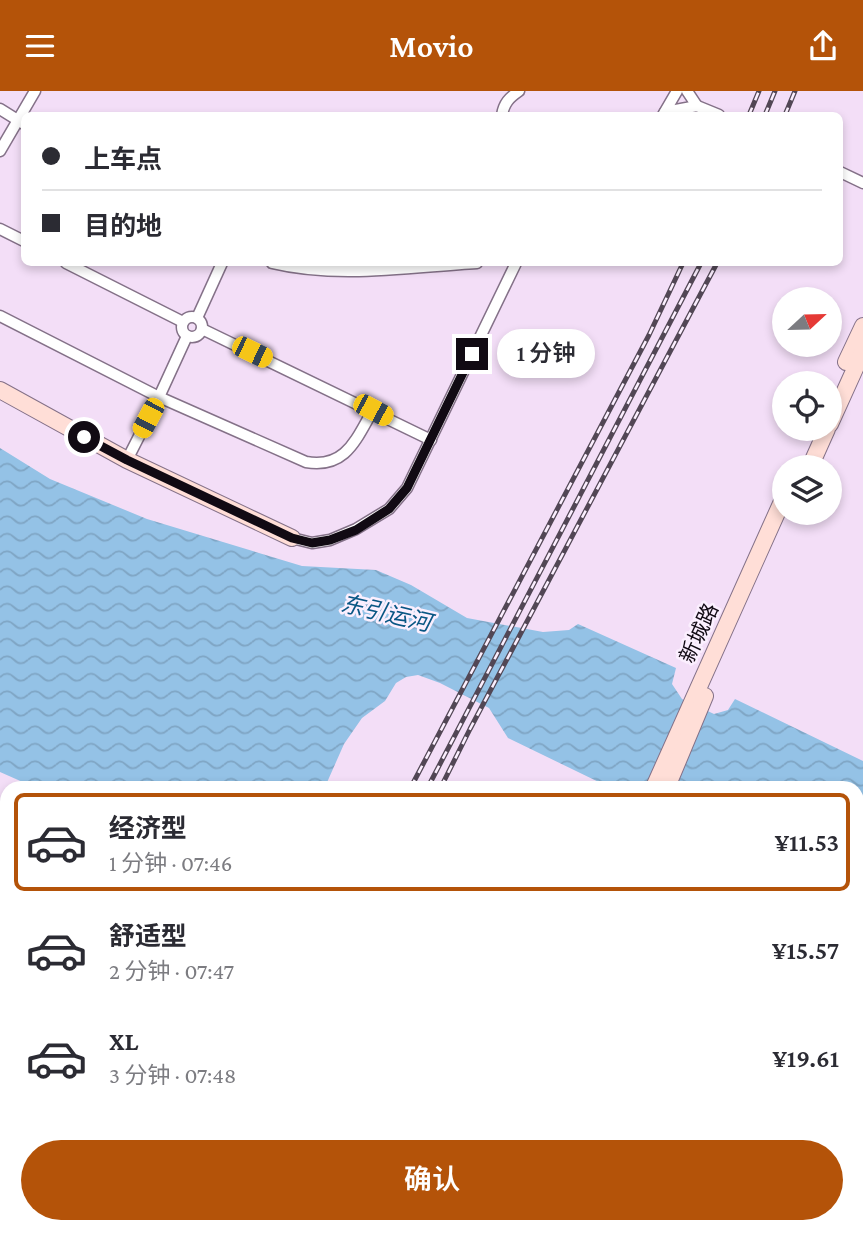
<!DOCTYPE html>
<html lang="zh">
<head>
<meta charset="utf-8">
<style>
  body { margin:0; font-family:"Crimson Pro","Noto Sans SC",serif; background:#f7f7f7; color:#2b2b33; height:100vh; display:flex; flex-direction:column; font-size:26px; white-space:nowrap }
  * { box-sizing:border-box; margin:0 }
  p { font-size:23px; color:#7c7c81 }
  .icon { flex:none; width:38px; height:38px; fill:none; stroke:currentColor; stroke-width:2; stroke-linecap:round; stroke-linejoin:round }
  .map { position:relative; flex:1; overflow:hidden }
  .details { position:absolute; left:0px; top:690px; width:864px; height:453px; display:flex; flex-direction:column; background:#fff; border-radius:21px 21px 0 0; box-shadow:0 4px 10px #0003 }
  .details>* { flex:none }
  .top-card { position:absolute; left:21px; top:21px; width:822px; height:154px; border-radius:10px; box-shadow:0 4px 10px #0003; display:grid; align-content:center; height:154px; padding:0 21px; background:#fff }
  .needle { width:46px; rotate:68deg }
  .fabs { position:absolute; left:772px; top:196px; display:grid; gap:14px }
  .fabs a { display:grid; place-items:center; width:70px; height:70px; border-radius:50%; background:#fff; box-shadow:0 4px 10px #0003; font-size:35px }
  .end { position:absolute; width:32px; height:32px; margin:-16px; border:9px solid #110a13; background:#fff; box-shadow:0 0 0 4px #fff }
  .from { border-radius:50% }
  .bubble { position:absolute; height:49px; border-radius:24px; background:#fff; box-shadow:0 4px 10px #0003; font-size:23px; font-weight:600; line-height:49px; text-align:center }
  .car { position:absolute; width:21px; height:42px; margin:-21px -10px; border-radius:9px; box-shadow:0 0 5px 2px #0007; background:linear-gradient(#f5c518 24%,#345 0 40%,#f5c518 0 76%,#345 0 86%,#f5c518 0) }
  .top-card b { display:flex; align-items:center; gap:24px; height:66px; font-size:26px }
  .top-card b+b { border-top:2px solid #e1e1e2 }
  .top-card i { width:18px; height:18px; background:#2b2b33 }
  ul { padding:12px 0 0; list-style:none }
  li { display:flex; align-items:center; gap:21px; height:98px; margin:0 14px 10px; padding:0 7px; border:4px solid transparent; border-radius:10px }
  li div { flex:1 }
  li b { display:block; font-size:26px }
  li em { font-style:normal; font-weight:600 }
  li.active { border-color:#b45309 }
  li>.icon { width:63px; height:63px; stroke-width:1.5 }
  .button { display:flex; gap:14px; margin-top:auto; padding:14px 21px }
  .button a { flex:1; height:80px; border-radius:42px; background:#b45309; color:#fff; font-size:28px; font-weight:600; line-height:80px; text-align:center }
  header { display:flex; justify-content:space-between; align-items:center; height:91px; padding:0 21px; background:#b45309; color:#fff; font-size:32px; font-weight:600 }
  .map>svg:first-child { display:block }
</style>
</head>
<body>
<header><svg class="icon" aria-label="menu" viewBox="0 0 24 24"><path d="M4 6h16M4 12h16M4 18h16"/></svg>Movio<svg class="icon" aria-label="share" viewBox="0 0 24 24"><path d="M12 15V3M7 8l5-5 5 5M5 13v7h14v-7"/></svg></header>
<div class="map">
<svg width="863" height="1142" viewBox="0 0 863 1142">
  <defs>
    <pattern id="water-waves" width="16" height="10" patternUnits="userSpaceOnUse" patternTransform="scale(1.75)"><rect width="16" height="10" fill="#94c2e6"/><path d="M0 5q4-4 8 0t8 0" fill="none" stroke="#7fa5c4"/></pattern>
  </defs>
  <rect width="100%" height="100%" fill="#f3def7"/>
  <polygon fill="url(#water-waves)" points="0,357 50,388 147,428 302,475 376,479 411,494 467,527 543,541 569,539 578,533 676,577 672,593 682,608 714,623 728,619 735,608 863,670 863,825 858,822 858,696 609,696 508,647 489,617 440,592 418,584 406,586 396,592 385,610 362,627 344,653 325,696 34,696 0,681"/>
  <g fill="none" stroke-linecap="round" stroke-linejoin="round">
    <defs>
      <g id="street">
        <polyline points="697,15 719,24"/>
        <polyline points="0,18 24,33"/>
        <polyline points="665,21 697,15 687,0"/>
        <path d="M502 24C504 12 509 7 519 0"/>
        <polyline points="663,24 677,0"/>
        <polyline points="0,60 35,0"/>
        <polyline points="840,81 863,92"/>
        <polyline points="0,138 24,150"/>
        <polyline points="66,172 183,231"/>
        <path d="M272 172C338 188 410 176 477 172"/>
        <path d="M0 225 159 306 306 371C346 378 356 348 373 319"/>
        <circle cx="192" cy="236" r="10"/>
        <polyline points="197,227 222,172"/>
        <polyline points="202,238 431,349"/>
        <polyline points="127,369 159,306 187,245"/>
        <polyline points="292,447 312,452 330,449 356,438 389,418 407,397 516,172"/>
        <polyline points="0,878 7,881"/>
        <polyline points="0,1033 7,1028"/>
      </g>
      <g id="secondary">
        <polyline points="846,271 863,235"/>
        <polyline points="0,299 127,369 292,447"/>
        <polyline points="830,333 863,260"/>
        <polyline points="810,376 827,338"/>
        <polyline points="654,696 784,406"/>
        <polyline points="667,696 705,605"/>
        <polyline points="0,740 7,743"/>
        <polyline points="136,1142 139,1136"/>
        <polyline points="465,1142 468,1136"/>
        <polyline points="478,1142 481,1136"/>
      </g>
    </defs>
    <use href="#street" stroke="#847188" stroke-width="13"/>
    <use href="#secondary" stroke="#847188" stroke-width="18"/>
    <use href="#street" stroke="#fff" stroke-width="10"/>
    <use href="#secondary" stroke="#ffded7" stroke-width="16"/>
    <defs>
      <g id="rail">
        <polyline points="749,24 759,0"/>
        <polyline points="765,24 775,0"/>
        <polyline points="785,24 795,0"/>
        <polyline points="411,696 649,244 683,172"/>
        <polyline points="428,696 701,172"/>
        <polyline points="441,696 470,638 717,172"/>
        <polyline points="226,1142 228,1136"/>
        <polyline points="244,1142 247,1136"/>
      </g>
    </defs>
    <use href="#rail" stroke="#524755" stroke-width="5"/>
    <use href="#rail" stroke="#fbeffe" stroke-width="2.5" stroke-dasharray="8" stroke-linecap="butt"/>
  </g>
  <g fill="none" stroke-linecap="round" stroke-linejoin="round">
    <polyline stroke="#110a13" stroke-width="9" points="84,346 127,369 292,447 312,452 330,449 356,439 389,418 407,397 472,263"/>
  </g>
  <g text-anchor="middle" stroke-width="5" stroke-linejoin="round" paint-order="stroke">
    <g font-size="21" fill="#110a13" stroke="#fbeffe">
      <text transform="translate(699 542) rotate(-65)" y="7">新城路</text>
    </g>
    <g font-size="23" font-style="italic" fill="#095684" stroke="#fbeffe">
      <text transform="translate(386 522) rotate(13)" y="8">东引运河</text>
    </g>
  </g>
</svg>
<div class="fabs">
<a><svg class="needle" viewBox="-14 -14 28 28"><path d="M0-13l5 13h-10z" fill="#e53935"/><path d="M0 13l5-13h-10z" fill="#7c7c81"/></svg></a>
<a><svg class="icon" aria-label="locate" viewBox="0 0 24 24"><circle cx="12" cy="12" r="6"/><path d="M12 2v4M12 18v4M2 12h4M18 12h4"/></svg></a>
<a><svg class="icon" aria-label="layers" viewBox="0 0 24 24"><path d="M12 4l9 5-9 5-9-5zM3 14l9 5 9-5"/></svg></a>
</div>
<i class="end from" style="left:84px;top:346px"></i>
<i class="end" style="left:472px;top:263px"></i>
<div class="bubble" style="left:497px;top:238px;width:98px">1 分钟</div>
<i class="car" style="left:252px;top:261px;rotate:116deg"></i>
<i class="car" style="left:373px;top:319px;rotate:118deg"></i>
<i class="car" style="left:148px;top:327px;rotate:208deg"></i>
<div class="top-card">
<b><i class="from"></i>上车点</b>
<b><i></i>目的地</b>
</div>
<section class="details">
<ul>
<li class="active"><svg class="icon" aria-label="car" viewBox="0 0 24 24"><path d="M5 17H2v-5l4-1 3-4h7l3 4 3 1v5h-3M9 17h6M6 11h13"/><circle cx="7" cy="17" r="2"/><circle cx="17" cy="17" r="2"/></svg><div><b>经济型</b><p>1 分钟 · 07:46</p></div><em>¥11.53</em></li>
<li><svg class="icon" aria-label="car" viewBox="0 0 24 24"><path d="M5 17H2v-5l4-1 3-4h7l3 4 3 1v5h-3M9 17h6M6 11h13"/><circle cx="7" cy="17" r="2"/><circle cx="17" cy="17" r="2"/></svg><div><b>舒适型</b><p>2 分钟 · 07:47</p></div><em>¥15.57</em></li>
<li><svg class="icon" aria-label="car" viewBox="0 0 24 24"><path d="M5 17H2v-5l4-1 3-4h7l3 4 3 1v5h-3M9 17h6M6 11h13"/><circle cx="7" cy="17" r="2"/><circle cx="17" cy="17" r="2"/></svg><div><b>XL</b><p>3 分钟 · 07:48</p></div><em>¥19.61</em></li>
</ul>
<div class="button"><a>确认</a></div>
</section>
</div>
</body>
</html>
